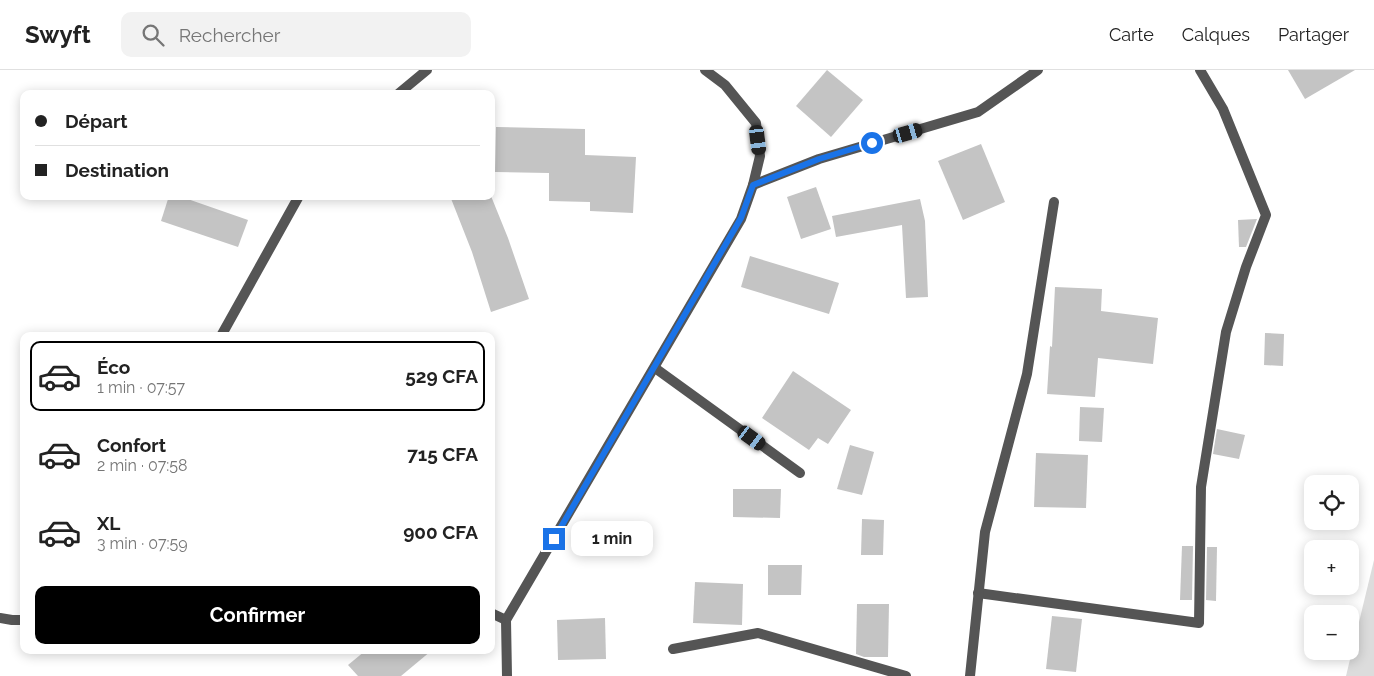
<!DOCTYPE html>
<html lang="fr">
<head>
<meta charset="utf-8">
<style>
  body { margin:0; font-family:Raleway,sans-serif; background:#f2f2f2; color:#222; height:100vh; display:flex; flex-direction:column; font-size:19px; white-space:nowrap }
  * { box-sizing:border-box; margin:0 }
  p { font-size:16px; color:#767676 }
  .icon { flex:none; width:28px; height:28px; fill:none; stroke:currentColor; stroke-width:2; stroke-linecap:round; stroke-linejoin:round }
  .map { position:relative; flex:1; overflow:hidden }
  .details { position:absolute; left:20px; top:262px; width:475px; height:322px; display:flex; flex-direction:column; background:#fff; border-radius:10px; box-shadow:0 2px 12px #0003 }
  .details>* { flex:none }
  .guide { position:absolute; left:20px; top:20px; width:475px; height:110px; border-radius:10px; box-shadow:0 2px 12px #0003; display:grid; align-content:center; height:110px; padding:0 15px; background:#fff }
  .tools { position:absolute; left:1304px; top:405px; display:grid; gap:10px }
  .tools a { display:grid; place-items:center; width:55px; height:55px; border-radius:10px; background:#fff; box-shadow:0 2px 12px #0003; font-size:25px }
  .end { position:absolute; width:22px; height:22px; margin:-11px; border:6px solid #1a73e8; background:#fff; box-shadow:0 0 0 2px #fff }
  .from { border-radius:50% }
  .bubble { position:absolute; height:35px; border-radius:10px; background:#fff; box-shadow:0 2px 12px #0003; font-size:16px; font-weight:700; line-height:35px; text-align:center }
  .car { position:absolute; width:15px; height:30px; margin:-15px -8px; border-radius:6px; box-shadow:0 0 4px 1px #0007; background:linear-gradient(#222 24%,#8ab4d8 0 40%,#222 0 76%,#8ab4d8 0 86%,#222 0) }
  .guide b { display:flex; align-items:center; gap:18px; height:48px; font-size:19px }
  .guide b+b { border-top:1px solid #e0e0e0 }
  .guide i { width:12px; height:12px; background:#222 }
  ul { padding:9px 0 0; list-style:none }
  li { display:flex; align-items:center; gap:15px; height:70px; margin:0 10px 8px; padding:0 5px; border:2px solid transparent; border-radius:10px }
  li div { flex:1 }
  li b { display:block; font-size:19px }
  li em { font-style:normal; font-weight:700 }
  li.current { border-color:#000 }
  li>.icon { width:45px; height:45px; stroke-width:1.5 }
  .action { display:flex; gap:10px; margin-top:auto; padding:10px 15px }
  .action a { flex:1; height:58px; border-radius:10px; background:#000; color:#fff; font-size:20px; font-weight:700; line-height:58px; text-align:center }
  header { display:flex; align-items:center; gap:30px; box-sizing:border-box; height:70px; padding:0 25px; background:#fff; border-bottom:1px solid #e0e0e0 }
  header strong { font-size:24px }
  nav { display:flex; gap:28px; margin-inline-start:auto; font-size:18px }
  .search { width:350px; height:45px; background:#f2f2f2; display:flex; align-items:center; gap:12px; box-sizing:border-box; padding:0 18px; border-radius:10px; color:#767676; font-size:19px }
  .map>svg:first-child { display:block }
</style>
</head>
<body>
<header>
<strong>Swyft</strong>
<div class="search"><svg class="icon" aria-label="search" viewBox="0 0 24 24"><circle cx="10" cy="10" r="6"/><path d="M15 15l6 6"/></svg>Rechercher</div>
<nav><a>Carte</a><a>Calques</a><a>Partager</a></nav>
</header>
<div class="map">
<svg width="1374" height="606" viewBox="0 0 1374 606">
  <rect width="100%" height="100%" fill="#fff"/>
  <polygon fill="#dcdcdc" points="1374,490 1374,606 1346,606"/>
  <g fill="#c4c4c4">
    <polygon points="827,0 863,30 831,67 796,36"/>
    <polygon points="1288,0 1355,0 1305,29"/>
    <polygon points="496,57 585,59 585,85 636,87 633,143 590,141 590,132 549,131 549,103 495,102"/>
    <polygon points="981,74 1005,132 963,150 938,91"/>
    <polygon points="816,117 831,159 801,169 787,127"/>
    <polygon points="169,126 179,126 248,150 238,177 161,151"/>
    <polygon points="450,126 491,126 508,168 529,229 491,242 472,182"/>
    <polygon points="920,129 925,151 928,227 906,228 902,155 836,167 832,146"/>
    <polygon points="1257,149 1246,177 1239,177 1238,150"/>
    <polygon points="750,186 839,213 829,244 741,217"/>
    <polygon points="1055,217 1102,219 1101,241 1158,248 1153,294 1098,288 1095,327 1047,324 1050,276 1052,277"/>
    <polygon points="1265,263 1284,264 1283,296 1264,295"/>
    <polygon points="793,301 851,340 828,374 818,368 809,380 762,348"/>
    <polygon points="1080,337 1104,338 1102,372 1079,371"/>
    <polygon points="1217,359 1245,365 1239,389 1213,384"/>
    <polygon points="850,375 874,382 862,425 837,419"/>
    <polygon points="1036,383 1088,385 1086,438 1034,437"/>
    <polygon points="733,419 781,419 780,448 733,447"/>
    <polygon points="862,449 884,450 883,485 861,485"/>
    <polygon points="1182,476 1193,476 1192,530 1180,530"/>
    <polygon points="1207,477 1217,477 1216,531 1206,530"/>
    <polygon points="768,495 802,495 801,525 768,525"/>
    <polygon points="695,512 743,514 742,555 693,553"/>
    <polygon points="857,534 889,534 888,587 864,587 856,584"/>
    <polygon points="1052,546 1082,549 1076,602 1046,599"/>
    <polygon points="605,548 606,589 558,590 557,550"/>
    <polygon points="365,581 431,581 401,606 358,606 348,595"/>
  </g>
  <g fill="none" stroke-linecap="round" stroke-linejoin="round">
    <g stroke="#555" stroke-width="10">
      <polyline points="398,24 427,0"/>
      <polyline points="753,115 819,89 978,42 1038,0"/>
      <polyline points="221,266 299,126"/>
      <polyline points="655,298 800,403"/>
      <polyline points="978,523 1199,553 1201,417 1226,262 1246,197 1266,145 1223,39 1200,0"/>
      <polyline points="491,543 506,550"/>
      <polyline points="0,548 12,550 24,550"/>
      <polyline points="673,579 758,563 906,606"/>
      <polyline points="507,606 506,550 741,149 753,115 760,86 756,53 725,15 705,0"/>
      <polyline points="970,606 985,462 1027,304 1054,132"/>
    </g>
  </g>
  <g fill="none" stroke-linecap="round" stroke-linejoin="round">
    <polyline stroke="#1a73e8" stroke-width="6" points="554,469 741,148 753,115 819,89 872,73"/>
  </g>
</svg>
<div class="tools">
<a><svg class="icon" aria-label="locate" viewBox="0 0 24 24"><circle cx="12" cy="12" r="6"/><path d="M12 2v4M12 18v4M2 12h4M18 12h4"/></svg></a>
<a>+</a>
<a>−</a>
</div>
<i class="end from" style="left:872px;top:73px"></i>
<i class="end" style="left:554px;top:469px"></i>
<div class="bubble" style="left:571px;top:451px;width:82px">1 min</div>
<i class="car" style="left:908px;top:63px;rotate:74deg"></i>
<i class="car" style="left:758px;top:70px;rotate:173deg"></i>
<i class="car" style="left:752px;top:368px;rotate:126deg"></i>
<div class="guide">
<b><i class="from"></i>Départ</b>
<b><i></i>Destination</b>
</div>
<section class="details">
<ul>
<li class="current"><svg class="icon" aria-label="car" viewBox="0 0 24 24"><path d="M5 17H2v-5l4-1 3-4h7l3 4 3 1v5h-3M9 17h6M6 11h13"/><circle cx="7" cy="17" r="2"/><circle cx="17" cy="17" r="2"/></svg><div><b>Éco</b><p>1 min · 07:57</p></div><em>529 CFA</em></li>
<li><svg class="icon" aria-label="car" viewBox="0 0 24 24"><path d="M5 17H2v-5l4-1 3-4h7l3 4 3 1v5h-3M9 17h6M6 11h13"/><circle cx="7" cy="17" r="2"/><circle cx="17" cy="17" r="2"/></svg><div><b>Confort</b><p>2 min · 07:58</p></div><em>715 CFA</em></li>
<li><svg class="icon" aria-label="car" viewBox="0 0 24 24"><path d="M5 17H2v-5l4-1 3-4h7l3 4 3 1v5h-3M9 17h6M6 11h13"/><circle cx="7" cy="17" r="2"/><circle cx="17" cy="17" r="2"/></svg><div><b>XL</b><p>3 min · 07:59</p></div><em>900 CFA</em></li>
</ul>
<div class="action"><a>Confirmer</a></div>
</section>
</div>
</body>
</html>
